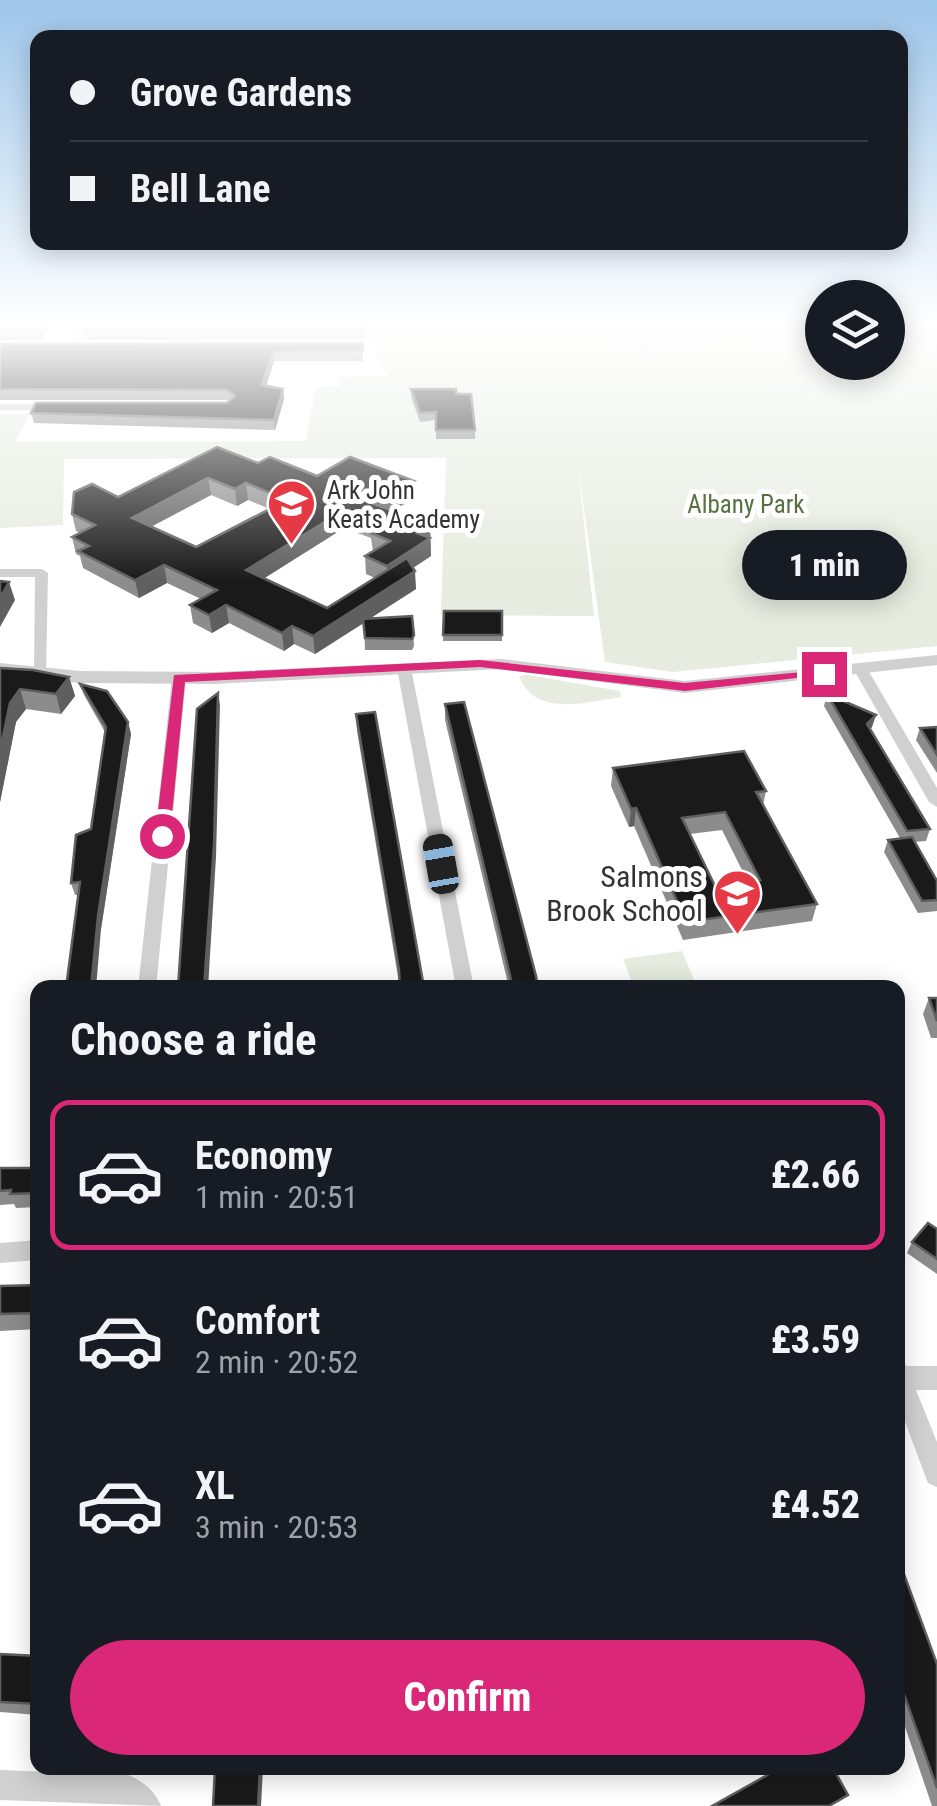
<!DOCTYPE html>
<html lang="en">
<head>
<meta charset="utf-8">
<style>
  body { margin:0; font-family:"Roboto Condensed",sans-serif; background:#20242c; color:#f1f3f6; height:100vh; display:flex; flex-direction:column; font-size:38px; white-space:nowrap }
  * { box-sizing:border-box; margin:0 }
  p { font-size:32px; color:#9ea1a6 }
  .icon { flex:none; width:55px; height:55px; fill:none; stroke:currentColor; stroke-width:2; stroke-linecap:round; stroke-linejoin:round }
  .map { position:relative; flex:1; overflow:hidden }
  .sheet { position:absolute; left:30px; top:980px; width:875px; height:795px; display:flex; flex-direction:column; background:#171b24; border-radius:20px; box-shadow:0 5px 25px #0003 }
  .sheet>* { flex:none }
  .top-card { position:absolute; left:30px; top:30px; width:878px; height:220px; border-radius:20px; box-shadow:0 5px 25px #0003; display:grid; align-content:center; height:220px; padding:0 40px; background:#171b24 }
  .buttons { position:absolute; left:805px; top:280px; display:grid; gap:20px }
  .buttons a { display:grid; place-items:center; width:100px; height:100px; border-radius:50%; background:#171b24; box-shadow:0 5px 25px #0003; font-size:50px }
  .end { position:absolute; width:45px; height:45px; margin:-22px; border:12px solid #db2777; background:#fff; box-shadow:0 0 0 5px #fff }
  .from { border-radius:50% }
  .bubble { position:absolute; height:70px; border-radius:35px; background:#171b24; box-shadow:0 5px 25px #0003; font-size:32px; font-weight:800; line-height:70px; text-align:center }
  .car { position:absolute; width:30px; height:60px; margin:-30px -15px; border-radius:12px; box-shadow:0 0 8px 2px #0007; background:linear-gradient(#222 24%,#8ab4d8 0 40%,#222 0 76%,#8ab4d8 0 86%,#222 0) }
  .top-card b { display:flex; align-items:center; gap:35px; height:95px; font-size:38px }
  .top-card b+b { border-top:2px solid #363941 }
  .top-card i { width:25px; height:25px; background:#f1f3f6 }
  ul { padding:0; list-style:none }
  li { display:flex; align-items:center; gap:30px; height:150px; margin:0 20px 15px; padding:0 20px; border:5px solid transparent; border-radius:20px }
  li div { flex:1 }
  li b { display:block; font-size:38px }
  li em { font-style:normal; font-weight:800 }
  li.current { border-color:#db2777 }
  li>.icon { width:90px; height:90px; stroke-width:1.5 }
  h2 { padding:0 40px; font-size:45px; line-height:120px }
  .button { display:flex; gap:20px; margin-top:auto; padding:20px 40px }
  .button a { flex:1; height:115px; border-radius:60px; background:#db2777; color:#fff; font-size:40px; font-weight:800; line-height:115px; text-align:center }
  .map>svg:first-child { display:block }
</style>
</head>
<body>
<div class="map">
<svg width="937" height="1806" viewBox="0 0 937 1806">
  <rect width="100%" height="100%" fill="#fff"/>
  <g fill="#e6ecdf">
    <polygon points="363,327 822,327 822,362 888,362 888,327 937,327 937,646 673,672 605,662 577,458 594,616 441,615 446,458 64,459 63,525 0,528 0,414 30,414 15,442 306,441 316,387 339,386 339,377 387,376"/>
    <path d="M528 675 620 691 621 697C586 702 535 718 519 676Z"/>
    <polygon points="682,951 697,987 634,987 623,959"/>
  </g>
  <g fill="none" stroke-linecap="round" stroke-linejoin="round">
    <g stroke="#cfe2ee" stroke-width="4">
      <polyline points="561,327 648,349 672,339 688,344 702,339 677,327"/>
      <polyline points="701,327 775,341 822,329"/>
      <polyline points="888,328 937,348"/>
    </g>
    <g fill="#d0d0d0" fill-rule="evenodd">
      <polygon points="81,327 91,327 78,349 70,349 69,347"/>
      <polygon points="0,404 54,404 59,407 54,410 0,410"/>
      <polygon points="0,569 42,569 48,573 46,676 36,676 34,673 35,577 0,577"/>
      <polygon points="404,664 411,668 474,988 456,988 397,668"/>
      <polygon points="861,666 868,670 937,788 937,807 929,802 854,670"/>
      <polygon points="179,674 186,678 156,988 138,988 172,678"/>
      <polygon points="38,1240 38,1260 0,1263 0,1243"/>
      <polygon points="898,1361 907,1366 937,1366 937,1390 916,1390 937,1442 937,1487 928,1483 898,1403"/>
      <path d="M0 1770 128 1775C143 1781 155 1791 161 1806L0 1800Z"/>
    </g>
    <polygon fill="#d0d0d0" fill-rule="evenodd" points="937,655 937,665 685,693 501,669 215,684 80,683 0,675 0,663 80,671 215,672 501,659 685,681"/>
  </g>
  <g fill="#8c8c8c" fill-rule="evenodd">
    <polygon points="0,327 49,327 41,340 0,340"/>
    <polygon points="365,327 365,339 86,340 84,331"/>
    <polygon points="363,343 363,361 274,361 266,386 283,389 284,399 275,430 34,423 31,413 227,403 229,401 228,400 0,400 0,344"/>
    <polygon points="411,389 456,394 475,430 475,439 436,439 436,420 420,422 411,397"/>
    <path d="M258 463 414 498 393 511 430 524 431 556 413 568 416 589 370 618 412 616 414 646 412 650H365L364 623 315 654 294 644 284 651 229 623 212 633 193 623 190 605 201 599 167 583 139 598 83 568 80 556 76 554 72 537 80 533 76 531 72 514 118 497ZM211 495 237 506 248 500 270 509 196 547 151 527ZM344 528 371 538 373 551 365 556 366 574 375 578 327 608 264 578Z"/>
    <polygon points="444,611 502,611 502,641 443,641"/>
    <polygon points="0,668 69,677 75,696 61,714 26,709 16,722 0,802"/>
    <polygon points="80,684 128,722 131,734 101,929 78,895 75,895 71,883 91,829 105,732 84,695"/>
    <polygon points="827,694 872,727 870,729 930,829 926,841 914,842 937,881 937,911 918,913 884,852 888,840 900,838 824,706"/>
    <polygon points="445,704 538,988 509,988 445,720"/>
    <polygon points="356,714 424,988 399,983 357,731"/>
    <polygon points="937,727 937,773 916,740 920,728"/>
    <path d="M613 768 766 791 763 805 817 904 812 921 683 940 634 826 629 827 611 786ZM722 830 748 882 715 886 690 834Z"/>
    <polygon points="929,998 937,998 937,1038 931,1038 923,1014"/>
    <polygon points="0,1168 38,1168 38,1207 16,1208 14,1204 0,1205"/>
    <polygon points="937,1229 937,1274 907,1253 912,1242"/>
    <polygon points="38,1285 38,1329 0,1331 0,1286"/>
    <polygon points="898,1558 937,1664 937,1806 932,1806 898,1706"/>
    <polygon points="0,1654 38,1656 38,1715 0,1712"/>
  </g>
  <g fill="#5f5f5f">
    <polygon points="41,327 49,327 41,340 39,330"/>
    <polygon points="273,352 274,361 263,396 262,385"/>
    <polygon points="283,389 284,399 275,430 274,420"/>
    <polygon points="208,478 211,495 135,535 132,518"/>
    <polygon points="414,481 414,498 375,521 374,504"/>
    <polygon points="246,483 248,500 237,506 235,489"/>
    <polygon points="343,511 344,528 249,588 246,570"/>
    <polygon points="430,524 431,556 388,584 387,566 417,533"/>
    <polygon points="164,565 167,583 139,598 135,580"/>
    <polygon points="415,571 416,589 315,654 313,636"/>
    <polygon points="9,582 15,600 0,627 0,598"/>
    <polygon points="226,605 229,623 212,633 209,615"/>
    <polygon points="292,626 294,644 284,651 282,633"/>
    <polygon points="69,677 75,696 61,714 56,694"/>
    <polygon points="20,689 26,709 16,722 0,802 0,751 10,703"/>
    <polygon points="218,693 220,705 216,857 208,988 204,988"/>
    <polygon points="876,715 872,727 864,735 867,724"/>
    <polygon points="128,722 131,734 101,929 96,988 91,988 98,916"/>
    <polygon points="636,808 634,826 629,827 631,809"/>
    <polygon points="260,1768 263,1768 261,1806 258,1806"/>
  </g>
  <g fill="#1a1a1a" stroke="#5f5f5f" stroke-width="2.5" fill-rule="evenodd">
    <polygon points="0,327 41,327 39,330 0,331"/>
    <polygon points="87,327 364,327 364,330 84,331"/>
    <polygon points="363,343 363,351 273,352 262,385 283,389 274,420 31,413 36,403 227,403 235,396 227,390 0,389 0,344"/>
    <polygon points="411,389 456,389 456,394 471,394 475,430 436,430 436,412 420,413"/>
    <path d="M217 447 258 463 270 457 317 476 350 457 414 481 374 504 430 524 417 533 430 538 387 566 365 556 390 541 371 533 384 526 343 511 246 570 327 608 407 558 415 571 313 636 292 626 282 633 226 605 209 615 190 605 217 590 164 565 135 580 78 551 89 546 72 537 95 525 72 514 74 492 92 484 118 497ZM208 478 235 489 246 483 287 500 196 547 132 518Z"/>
    <polygon points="0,581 9,582 0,598"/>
    <polygon points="444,611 502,611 502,635 443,635"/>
    <polygon points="412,616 414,635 412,639 365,638 363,619"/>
    <polygon points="0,668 33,670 69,677 56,694 20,689 10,703 0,751"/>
    <polygon points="80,684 107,691 128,722 98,916 91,988 66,988 80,882 71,883 76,835 91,829 106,727"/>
    <polygon points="218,693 214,845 204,988 178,988 197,709"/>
    <polygon points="827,694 876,715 867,724 930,829 907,831"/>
    <polygon points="464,702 536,976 538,988 513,988 445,704"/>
    <polygon points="375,712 423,982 424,988 400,988 399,970 356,714"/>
    <polygon points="937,727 937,755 920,728"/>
    <path d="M744 751 766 791 756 792 817 904 686 922 636 808 631 809 613 768ZM725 812 760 880 715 886 682 818Z"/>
    <polygon points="912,837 937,881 937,900 922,901 888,840"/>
    <polygon points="929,998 937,998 937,1021"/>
    <polygon points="0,1168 38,1168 38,1193 10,1194 11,1190 0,1191"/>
    <polygon points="928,1223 937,1229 937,1259 912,1242"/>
    <polygon points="38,1285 38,1313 0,1314 0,1286"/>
    <polygon points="898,1558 937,1664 937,1788 898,1677"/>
    <polygon points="0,1654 38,1656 38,1704 0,1702"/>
    <polygon points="215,1768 260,1768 258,1806 213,1806"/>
    <polygon points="780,1768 833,1768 848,1795 829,1806 712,1806"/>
  </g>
  <linearGradient id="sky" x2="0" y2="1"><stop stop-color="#9ec6ea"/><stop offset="0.56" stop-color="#fff"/><stop offset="1" stop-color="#fff" stop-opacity="0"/></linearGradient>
  <rect width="937" height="580" fill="url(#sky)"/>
  <polygon fill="#db2777" points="480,660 685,683 824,670 830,674 685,691 480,667 185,682 170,836 162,841 155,836 174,675"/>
  <defs>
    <symbol id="school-pin" viewBox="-11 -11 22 30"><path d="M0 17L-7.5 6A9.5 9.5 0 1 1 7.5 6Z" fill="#e63946" stroke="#fff"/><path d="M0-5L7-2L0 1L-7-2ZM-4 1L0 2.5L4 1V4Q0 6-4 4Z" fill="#fff"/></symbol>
  </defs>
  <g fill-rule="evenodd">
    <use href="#school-pin" x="264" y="476" width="55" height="75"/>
    <use href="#school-pin" x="710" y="866" width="55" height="75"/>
  </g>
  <g text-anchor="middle" stroke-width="10" stroke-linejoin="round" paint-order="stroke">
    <g font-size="25" fill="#333" stroke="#fff" text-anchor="start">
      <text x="327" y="499">Ark John<tspan x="327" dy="29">Keats Academy</tspan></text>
    </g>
    <g font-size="25" fill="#56703f" stroke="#fff">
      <text x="746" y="513">Albany Park</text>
    </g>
    <g font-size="30" fill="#333" stroke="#fff" text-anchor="end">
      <text x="703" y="887">Salmons<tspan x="703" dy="34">Brook School</tspan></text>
    </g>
  </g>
</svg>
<div class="buttons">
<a><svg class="icon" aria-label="layers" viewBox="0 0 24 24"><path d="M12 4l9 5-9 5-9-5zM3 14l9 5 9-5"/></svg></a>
</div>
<i class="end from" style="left:162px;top:836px"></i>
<i class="end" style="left:824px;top:674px"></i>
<div class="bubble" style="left:742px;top:530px;width:165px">1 min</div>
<i class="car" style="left:441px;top:864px;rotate:350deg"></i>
<div class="top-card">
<b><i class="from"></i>Grove Gardens</b>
<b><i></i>Bell Lane</b>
</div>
<section class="sheet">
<h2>Choose a ride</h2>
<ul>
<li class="current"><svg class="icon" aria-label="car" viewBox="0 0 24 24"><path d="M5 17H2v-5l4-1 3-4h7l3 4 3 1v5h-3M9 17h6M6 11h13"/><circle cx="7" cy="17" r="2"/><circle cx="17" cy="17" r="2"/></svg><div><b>Economy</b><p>1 min · 20:51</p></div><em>£2.66</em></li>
<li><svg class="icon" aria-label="car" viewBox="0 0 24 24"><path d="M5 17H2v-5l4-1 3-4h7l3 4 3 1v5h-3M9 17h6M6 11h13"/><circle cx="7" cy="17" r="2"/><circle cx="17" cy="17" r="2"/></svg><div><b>Comfort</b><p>2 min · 20:52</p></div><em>£3.59</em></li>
<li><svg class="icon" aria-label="car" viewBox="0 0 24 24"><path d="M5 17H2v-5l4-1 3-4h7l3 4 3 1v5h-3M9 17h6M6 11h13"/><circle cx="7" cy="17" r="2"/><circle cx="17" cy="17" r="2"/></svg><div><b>XL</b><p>3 min · 20:53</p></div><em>£4.52</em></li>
</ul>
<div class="button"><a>Confirm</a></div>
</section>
</div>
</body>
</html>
